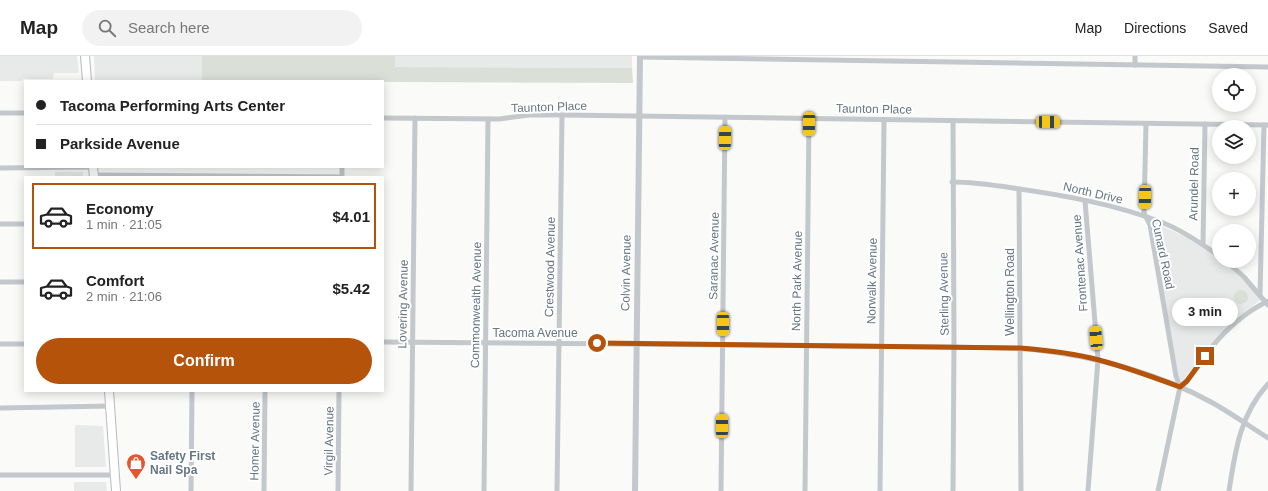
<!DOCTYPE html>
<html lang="en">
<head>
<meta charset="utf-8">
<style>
  body { margin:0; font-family:Helvetica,sans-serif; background:#f2f2f2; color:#222; height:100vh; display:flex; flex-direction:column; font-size:15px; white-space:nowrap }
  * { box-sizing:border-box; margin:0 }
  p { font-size:13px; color:#767676 }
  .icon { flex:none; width:22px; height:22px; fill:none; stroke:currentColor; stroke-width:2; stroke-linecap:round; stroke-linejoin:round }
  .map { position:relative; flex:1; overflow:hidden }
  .drawer { position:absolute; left:24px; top:120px; width:360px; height:216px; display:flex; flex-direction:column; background:#fff; border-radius:0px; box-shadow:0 2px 10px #0003 }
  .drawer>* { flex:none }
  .top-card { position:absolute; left:24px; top:24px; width:360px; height:88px; border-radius:0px; box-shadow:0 2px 10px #0003; display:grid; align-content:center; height:88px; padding:0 12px; background:#fff }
  .tools { position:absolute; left:1212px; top:12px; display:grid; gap:8px }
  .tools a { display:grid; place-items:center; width:44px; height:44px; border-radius:50%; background:#fff; box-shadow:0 2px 10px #0003; font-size:20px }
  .end { position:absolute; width:18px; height:18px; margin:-9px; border:5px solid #b45309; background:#fff; box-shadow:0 0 0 2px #fff }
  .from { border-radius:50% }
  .bubble { position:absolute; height:28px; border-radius:14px; background:#fff; box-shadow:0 2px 10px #0003; font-size:13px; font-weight:800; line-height:28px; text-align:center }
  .car { position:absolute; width:12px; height:24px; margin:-12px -6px; border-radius:5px; box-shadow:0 0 3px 1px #0007; background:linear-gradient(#f5c518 24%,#345 0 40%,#f5c518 0 76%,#345 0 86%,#f5c518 0) }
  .top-card b { display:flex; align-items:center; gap:14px; height:38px; font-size:15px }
  .top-card b+b { border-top:1px solid #e0e0e0 }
  .top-card i { width:10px; height:10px; background:#222 }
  ul { padding:7px 0 0; list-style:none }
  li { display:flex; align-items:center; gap:12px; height:66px; margin:0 8px 6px; padding:0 4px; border:2px solid transparent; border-radius:0px }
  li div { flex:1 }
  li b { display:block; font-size:15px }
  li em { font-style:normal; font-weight:800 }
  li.selected { border-color:#b45309 }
  li>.icon { width:36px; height:36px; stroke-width:1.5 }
  .button { display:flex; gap:8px; margin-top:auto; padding:8px 12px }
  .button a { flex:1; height:46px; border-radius:24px; background:#b45309; color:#fff; font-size:16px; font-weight:800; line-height:46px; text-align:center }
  header { display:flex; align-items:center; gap:24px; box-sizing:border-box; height:56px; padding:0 20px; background:#fff; border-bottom:1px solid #e0e0e0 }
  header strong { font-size:19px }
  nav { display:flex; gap:22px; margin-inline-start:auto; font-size:14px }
  .search { width:280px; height:36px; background:#f2f2f2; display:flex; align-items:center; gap:10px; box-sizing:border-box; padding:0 14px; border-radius:22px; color:#767676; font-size:15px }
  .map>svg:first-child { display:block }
</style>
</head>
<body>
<header>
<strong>Map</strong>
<div class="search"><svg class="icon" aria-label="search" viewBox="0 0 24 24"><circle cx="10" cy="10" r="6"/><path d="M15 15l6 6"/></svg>Search here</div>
<nav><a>Map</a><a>Directions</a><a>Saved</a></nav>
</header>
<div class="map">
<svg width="1268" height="435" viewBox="0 0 1268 435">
  <rect width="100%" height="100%" fill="#fafaf8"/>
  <g fill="#e8e9e9">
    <polygon points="0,0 77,0 79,17 54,17 53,23 23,23 23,25 0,25"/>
    <polygon points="94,0 202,0 202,25 95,25"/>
    <polygon points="395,0 632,0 632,12 395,11"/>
    <rect x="55" y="116" width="28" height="5"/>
    <polygon points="1155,167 1186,181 1219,202 1219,205 1223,205 1252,232 1260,244 1236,263 1215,283 1182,326 1179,323 1157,197 1153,168"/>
    <polygon points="75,369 103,370 106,411 75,411"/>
    <polygon points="74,426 106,426 107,435 74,435"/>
  </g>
  <g fill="#dadfd7">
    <polygon points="202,0 395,0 395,11 632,12 633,27 202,25"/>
    <circle cx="1241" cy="241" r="7"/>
  </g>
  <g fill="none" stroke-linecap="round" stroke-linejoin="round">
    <defs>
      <g id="primary">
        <polyline points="85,0 87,25"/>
        <polyline points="93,111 94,121"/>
        <polyline points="109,335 116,435"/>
      </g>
    </defs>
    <use href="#primary" stroke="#b5babe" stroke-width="10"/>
    <g stroke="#c3c8cc" stroke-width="5">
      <polyline points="1135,0 1135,9"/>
      <polyline points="640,1 1268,11"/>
      <polyline points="0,57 25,57"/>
      <polyline points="383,62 499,63 529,59 562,59 1268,69"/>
      <polyline points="953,65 954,285 953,435"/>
      <polyline points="1146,68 1144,157 1150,169 1176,320 1180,331"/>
      <polyline points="0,112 93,111"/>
      <polyline points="94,119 342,121"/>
      <polyline points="342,121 342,111"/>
      <path d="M952 126C973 126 993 129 1013 132 1063 139 1114 148 1161 166 1182 174 1201 187 1219 200"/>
      <polyline points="1019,133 1021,435"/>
      <polyline points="1085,145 1098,303 1088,435"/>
      <polyline points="0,168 25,168"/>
      <polyline points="1203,188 1205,68"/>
      <polyline points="1226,205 1244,221 1268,249"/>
      <polyline points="0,226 25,226"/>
      <polyline points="1260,239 1264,69"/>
      <path d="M383 286 954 291C982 292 1009 291 1037 294 1094 300 1160 318 1211 346 1231 357 1249 370 1268 382"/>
      <polyline points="0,288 25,288"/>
      <polyline points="0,352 110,350"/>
      <polyline points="0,419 115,419"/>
      <polyline points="191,435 192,335"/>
      <polyline points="264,435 265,335"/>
      <polyline points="338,435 339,335"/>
      <polyline points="411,435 415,62"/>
      <polyline points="484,435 488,63"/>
      <polyline points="557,435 562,59"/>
      <polyline points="721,435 725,61"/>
      <polyline points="805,435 809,63"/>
      <polyline points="880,435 884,64"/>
      <path d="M1158 435 1180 331C1193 321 1201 305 1211 292 1227 272 1246 256 1268 245"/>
      <path d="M1229 435C1235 396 1240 358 1268 328"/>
    </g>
    <polyline stroke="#c3c8cc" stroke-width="6" points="635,435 640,0"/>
    <use href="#primary" stroke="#fff" stroke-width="8"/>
  </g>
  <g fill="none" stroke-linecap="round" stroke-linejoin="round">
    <path stroke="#b45309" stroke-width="5" d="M597 287 1020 292C1046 294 1073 297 1099 304 1126 311 1153 321 1180 331L1187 325 1205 300"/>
  </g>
  <defs>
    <symbol id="shop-pin" viewBox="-11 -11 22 30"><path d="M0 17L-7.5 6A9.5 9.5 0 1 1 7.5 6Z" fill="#e4572e" stroke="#fff"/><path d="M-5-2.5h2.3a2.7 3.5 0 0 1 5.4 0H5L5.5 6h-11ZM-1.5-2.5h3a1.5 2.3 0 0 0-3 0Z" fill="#fff"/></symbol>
  </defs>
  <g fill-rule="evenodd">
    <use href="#shop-pin" x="125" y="396" width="22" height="30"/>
  </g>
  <g text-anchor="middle" stroke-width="4" stroke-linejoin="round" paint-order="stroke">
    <g font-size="12" fill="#657683" stroke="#fff">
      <text transform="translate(549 51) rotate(-2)" y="4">Taunton Place</text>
      <text transform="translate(874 53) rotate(1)" y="4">Taunton Place</text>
      <text transform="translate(1194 128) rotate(-89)" y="4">Arundel Road</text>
      <text transform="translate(1093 137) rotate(13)" y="4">North Drive</text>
      <text transform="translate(1163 198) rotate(78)" y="4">Cunard Road</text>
      <text transform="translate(714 200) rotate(-89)" y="4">Saranac Avenue</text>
      <text transform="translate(1080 207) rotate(-94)" y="4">Frontenac Avenue</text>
      <text transform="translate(550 211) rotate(-89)" y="4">Crestwood Avenue</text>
      <text transform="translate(626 217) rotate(-89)" y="4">Colvin Avenue</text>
      <text transform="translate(797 225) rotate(-89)" y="4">North Park Avenue</text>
      <text transform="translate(872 225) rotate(-89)" y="4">Norwalk Avenue</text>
      <text transform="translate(1010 236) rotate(-90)" y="4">Wellington Road</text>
      <text transform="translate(944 238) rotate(-91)" y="4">Sterling Avenue</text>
      <text transform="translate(403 248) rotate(-89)" y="4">Lovering Avenue</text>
      <text transform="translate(476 249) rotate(-89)" y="4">Commonwealth Avenue</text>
      <text x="535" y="281">Tacoma Avenue</text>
      <text transform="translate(255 385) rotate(-89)" y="4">Homer Avenue</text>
      <text transform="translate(329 385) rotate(-89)" y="4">Virgil Avenue</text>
    </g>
    <g font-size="12" font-weight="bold" fill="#657683" stroke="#fff" text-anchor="start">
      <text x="150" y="404">Safety First<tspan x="150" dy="14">Nail Spa</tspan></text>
    </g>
  </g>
</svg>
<div class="tools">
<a><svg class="icon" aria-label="locate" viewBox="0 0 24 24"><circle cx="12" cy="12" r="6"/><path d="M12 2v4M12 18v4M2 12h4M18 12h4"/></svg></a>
<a><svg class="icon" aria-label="layers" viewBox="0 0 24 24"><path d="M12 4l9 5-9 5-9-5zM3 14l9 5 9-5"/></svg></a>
<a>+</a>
<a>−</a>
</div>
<i class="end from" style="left:597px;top:287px"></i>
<i class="end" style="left:1205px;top:300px"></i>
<div class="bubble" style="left:1172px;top:242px;width:66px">3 min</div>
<i class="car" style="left:1048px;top:66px;rotate:91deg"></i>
<i class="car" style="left:809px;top:68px;rotate:181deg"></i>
<i class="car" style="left:725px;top:82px;rotate:1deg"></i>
<i class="car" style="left:1145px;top:141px;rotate:181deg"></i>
<i class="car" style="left:723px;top:268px;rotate:180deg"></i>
<i class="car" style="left:1096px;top:282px;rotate:355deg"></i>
<i class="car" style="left:722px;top:370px;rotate:0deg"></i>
<div class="top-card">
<b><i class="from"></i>Tacoma Performing Arts Center</b>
<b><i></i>Parkside Avenue</b>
</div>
<section class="drawer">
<ul>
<li class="selected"><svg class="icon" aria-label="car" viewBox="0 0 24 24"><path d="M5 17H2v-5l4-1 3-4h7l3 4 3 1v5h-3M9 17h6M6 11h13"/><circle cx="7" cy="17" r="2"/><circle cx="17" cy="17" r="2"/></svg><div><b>Economy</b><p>1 min · 21:05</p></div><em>$4.01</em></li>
<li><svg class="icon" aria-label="car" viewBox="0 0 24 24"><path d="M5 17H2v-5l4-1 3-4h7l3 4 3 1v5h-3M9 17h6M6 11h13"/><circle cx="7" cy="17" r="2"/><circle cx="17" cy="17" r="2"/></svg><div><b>Comfort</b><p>2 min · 21:06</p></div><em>$5.42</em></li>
</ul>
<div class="button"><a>Confirm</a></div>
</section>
</div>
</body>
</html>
